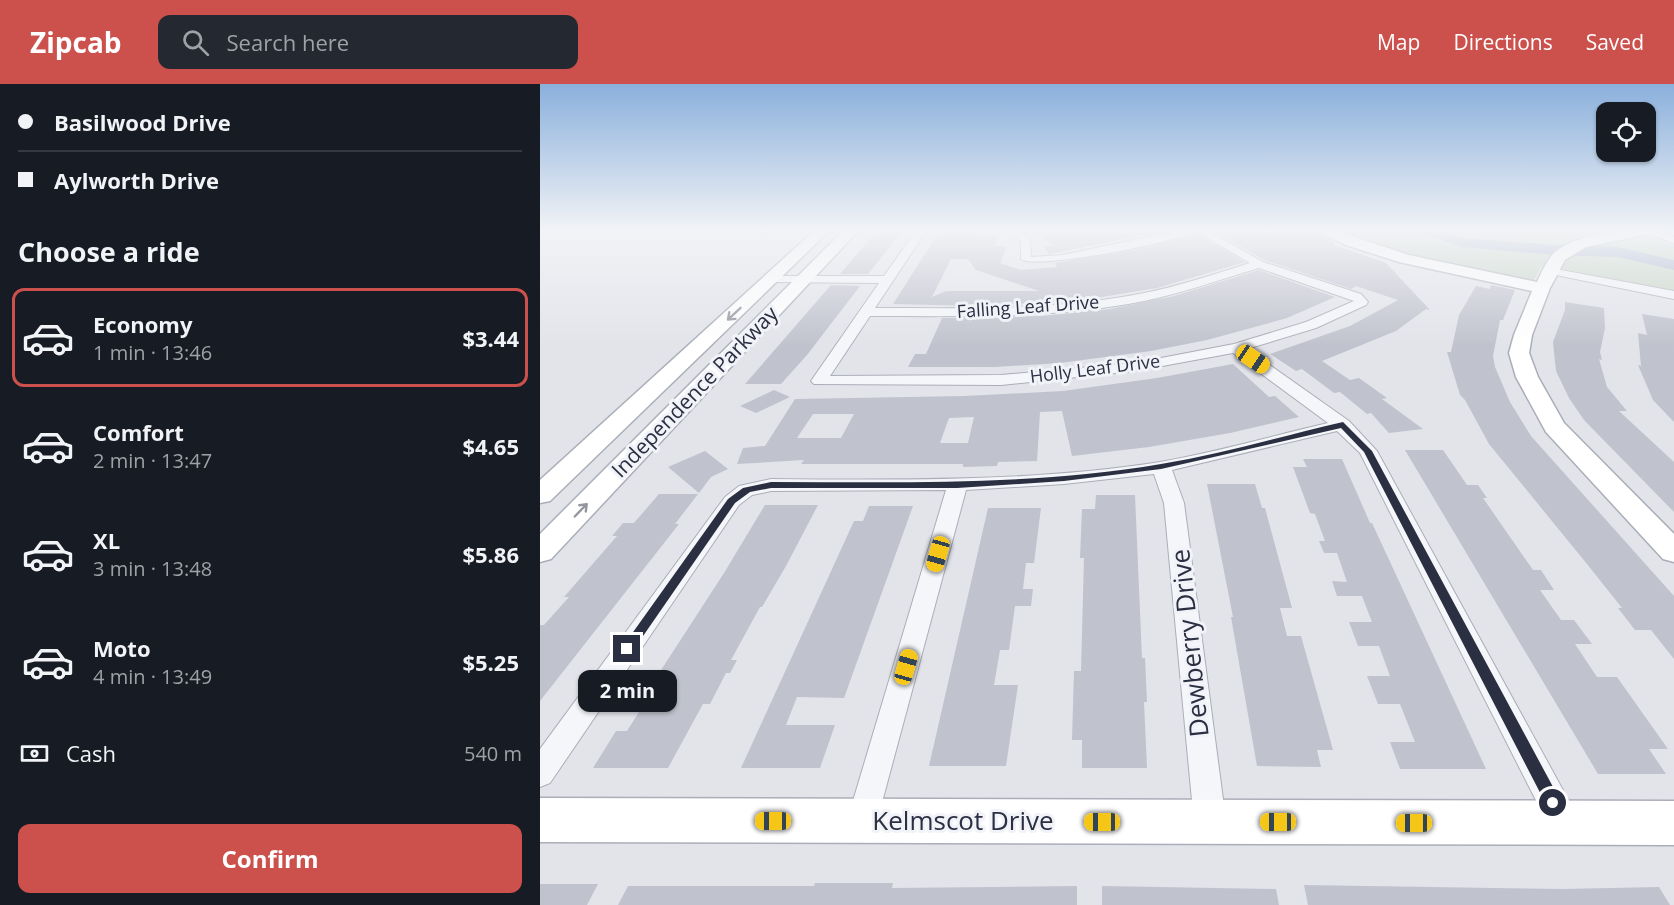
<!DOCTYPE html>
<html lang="en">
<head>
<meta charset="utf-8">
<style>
  body { margin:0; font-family:"Open Sans",sans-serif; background:#242831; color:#f1f3f6; height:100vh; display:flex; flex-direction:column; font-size:22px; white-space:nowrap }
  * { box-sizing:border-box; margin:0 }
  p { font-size:20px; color:#9ea1a6 }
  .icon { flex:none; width:33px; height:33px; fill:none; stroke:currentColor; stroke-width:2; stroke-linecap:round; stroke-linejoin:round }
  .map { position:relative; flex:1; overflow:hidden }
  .sheet { display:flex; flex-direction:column; background:#171b24; width:540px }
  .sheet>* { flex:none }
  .top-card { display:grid; align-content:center; height:132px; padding:0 18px; background:#171b24 }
  .controls { position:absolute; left:1056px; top:18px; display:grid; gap:12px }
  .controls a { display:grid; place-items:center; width:60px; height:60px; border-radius:12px; background:#171b24; box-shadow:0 2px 4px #0004; font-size:30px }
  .end { position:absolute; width:27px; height:27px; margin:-14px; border:8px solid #2b2f42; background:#fff; box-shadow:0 0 0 3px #fff }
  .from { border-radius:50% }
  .bubble { position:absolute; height:42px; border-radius:12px; background:#171b24; box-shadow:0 2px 4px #0004; font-size:20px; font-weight:700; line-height:42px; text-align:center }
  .car { position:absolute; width:18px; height:36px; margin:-18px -9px; border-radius:8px; box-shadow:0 0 4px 2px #0007; background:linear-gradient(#f5c518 24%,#345 0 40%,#f5c518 0 76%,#345 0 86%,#f5c518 0) }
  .top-card b { display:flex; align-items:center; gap:21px; height:57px; font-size:22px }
  .top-card b+b { border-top:2px solid #363941 }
  .top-card i { width:15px; height:15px; background:#f1f3f6 }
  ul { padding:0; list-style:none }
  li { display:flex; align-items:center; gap:18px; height:99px; margin:0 12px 9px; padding:0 6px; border:3px solid transparent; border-radius:12px }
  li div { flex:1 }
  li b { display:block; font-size:22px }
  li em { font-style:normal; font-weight:700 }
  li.current { border-color:#cc504b }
  li>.icon { width:54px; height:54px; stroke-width:1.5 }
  h2 { padding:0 18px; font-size:27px; line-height:72px }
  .pay { display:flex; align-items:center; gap:15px; height:66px; padding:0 18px; font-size:22px }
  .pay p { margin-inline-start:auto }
  .cta { display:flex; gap:12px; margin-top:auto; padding:12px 18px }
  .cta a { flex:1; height:69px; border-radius:12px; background:#cc504b; color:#fff; font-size:24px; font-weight:700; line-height:69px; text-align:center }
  header { display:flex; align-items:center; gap:36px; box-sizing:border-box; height:84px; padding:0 30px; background:#cc504b; color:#fff }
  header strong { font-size:28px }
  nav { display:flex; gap:33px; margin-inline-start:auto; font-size:21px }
  .search { width:420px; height:54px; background:#242831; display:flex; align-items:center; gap:15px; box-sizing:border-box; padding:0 21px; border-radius:12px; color:#9ea1a6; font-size:22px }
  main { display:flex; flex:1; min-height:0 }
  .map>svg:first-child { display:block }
</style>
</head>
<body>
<header>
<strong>Zipcab</strong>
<div class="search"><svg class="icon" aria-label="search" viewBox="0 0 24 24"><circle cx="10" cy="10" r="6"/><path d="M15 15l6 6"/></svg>Search here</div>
<nav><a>Map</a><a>Directions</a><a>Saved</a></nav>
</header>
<main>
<section class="sheet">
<div class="top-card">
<b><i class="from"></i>Basilwood Drive</b>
<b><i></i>Aylworth Drive</b>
</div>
<h2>Choose a ride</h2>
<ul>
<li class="current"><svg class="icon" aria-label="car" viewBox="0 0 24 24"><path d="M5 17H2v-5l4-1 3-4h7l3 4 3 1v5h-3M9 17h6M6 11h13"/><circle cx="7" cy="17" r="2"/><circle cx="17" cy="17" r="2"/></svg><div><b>Economy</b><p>1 min · 13:46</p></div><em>$3.44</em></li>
<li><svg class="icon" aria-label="car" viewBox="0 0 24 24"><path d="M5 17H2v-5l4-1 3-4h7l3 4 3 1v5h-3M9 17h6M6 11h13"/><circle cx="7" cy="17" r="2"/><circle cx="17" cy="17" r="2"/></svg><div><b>Comfort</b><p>2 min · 13:47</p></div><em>$4.65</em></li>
<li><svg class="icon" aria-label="car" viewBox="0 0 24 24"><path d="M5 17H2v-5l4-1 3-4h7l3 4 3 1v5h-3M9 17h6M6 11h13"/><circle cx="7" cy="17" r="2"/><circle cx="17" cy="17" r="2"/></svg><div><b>XL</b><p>3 min · 13:48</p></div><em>$5.86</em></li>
<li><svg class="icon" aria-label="car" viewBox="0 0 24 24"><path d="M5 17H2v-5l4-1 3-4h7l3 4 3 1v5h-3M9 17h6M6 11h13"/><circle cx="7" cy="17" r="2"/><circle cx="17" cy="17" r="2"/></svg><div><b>Moto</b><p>4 min · 13:49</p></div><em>$5.25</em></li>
</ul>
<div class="pay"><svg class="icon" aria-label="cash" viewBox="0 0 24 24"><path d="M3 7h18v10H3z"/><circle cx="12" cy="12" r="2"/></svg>Cash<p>540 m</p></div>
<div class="cta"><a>Confirm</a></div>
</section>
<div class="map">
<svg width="1134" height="821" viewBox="0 0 1134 821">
  <rect width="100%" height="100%" fill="#e2e4ea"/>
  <path fill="#c5d4c4" d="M795 147H1058L1090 152 1108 150 1134 158V208L1001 183 993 198C927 184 857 175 795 147Z"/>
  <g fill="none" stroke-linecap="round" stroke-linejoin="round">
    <polygon fill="#9eabc9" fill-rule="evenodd" points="879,147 902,147 925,154 1015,161 1078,163 1134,176 1134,186 1078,173 1015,171 924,163 881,150"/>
  </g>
  <g fill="#c0c2cd" fill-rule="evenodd">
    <polygon points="337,147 359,147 357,150 360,150 328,190 300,190"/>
    <polygon points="495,147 625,147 509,170 504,162 515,162"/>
    <polygon points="673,147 776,147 794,158 794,161 846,179 890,226 886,225 856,247 782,277 810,296 819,294 847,314 842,315 883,345 849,349 831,329 827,330 800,308 794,309 762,285 756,287 730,270 810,242 858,216 816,202 811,205 724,176"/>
    <path d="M399 148 460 151 455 162H467L460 179 481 186 517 183 515 179 595 166 642 154 654 148 705 178 617 204 537 217 436 222 353 220ZM411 175H428L436 186 499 207H406L392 213Z"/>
    <polygon points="719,186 795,213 747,234 667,256 611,267 520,279 455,283 368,283 375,270 386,270 402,234 502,232 570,225 634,212"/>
    <polygon points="291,201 320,202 267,271 241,300 205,300"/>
    <polygon points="951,201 975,206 963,236 960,236 953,272 955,283 970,318 991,352 1134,512 1134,575 1111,546 1095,546 1078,524 1082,524 1047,480 949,360 925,316 920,311 907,268 911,268 919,231 936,202 950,205"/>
    <polygon points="1025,218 1064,224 1065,244 1060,268 1062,276 1059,275 1067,303 1087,327 1079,327 1134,378 1134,428 1044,336 1029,314 1016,287 1013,258 1025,226"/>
    <polygon points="1102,230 1134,235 1134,338 1113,316 1098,281 1101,282 1098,249 1107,251"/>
    <path d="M693 280 729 313 735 312 759 333 690 349 609 363 532 372 522 327 500 328 497 377 458 378 457 382 423 383V380H261L264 376 197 380 203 364 225 362 255 315 425 312 523 307 617 294ZM273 330H314L301 354H257ZM434 333 428 359H400L409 334Z"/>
    <polygon points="234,306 250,313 216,329 200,322"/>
    <polygon points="865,366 903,366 927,401 938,401 947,414 943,414 993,486 1001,486 1014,506 1000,506 1021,536 1034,536 1052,560 1035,560 1057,593 1077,593 1128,665 1109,665 1126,690 1058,690"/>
    <polygon points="165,367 188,385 171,393 159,409 128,383"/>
    <polygon points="763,375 802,375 830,439 832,439 946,685 860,685 850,658 875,658 860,620 838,620 827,592 850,592 839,562 818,562 809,538 832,538 822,512 797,512 792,497 807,498 797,469 784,469 779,457 785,457 775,430 770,429 753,383 767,383"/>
    <polygon points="667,400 715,400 722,424 725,424 752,524 740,524 747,552 761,552 793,666 777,666 781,683 717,682 691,533 693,533"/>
    <polygon points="119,410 158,410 135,440 139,440 0,617 0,541 4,541 29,513 24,513 77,452 72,452 83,439 94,439"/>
    <polygon points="556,411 595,411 602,574 605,574 607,618 604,618 607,684 542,684 542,656 532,656 534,587 541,587 544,474 540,474 542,425 555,425"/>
    <polygon points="225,421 278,421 246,482 222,523 220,523 191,576 197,576 190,589 186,589 170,620 163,620 128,684 53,684 76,647 87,647 104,620 99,620 184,489"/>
    <polygon points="329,422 373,422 304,614 257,613 246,641 295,641 280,684 201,684 314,437 323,437"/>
    <polygon points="448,424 501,424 494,479 486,479 483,505 493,505 491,522 475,522 469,566 460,566 454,601 478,601 466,682 389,682"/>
    <polygon points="275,799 353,799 352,804 537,802 537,821 78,821 88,802 274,802"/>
    <polygon points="0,800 58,800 47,821 0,821"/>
    <polygon points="764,801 1022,805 1119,803 1130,821 768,821"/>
    <polygon points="562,802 736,805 739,821 562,821"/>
  </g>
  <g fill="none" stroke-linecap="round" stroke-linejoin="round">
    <defs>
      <g id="street">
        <path d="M376 147H386L335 224C425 224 516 227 604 209 640 202 675 190 710 179L656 147H668L723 178 821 210 828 218 826 221 776 244 707 265 809 337 837 367 1035 728 1040 739 1035 750 1024 755 1013 750 820 369 797 347 632 386 644 419 686 738 681 749 670 754 659 749 654 738 624 419 614 390 524 400 426 406 334 748 323 753 312 748 307 737 406 406 231 407 212 411 199 421 10 699 0 703V665L185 413 199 402 231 395C361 396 492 398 620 378 677 368 732 352 788 339L693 269 595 287 461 301 274 300 271 297 339 199 231 198 225 195 231 192H344ZM719 184 814 217 766 238 694 260 595 279 461 291 290 292 330 232C421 232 514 235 604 217 643 209 681 195 719 184Z"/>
        <path d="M469 147H480L490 155 491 173 523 171 636 147H653C637 159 494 186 481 175V158Z"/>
        <polygon points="1100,147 1115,147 1134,153 1134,159"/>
        <polygon points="1010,184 1134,207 1134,215 1006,189 1004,187"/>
      </g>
      <g id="secondary">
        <polygon points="274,147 289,147 10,417 0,419 0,396"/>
        <polygon points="303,147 318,147 11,475 0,478 0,450"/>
        <path d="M778 147H797L869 171 997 198C1001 189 1007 176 1014 169 1039 148 1081 147 1111 147L1109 150 1046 163 1025 176 1010 204 992 251 989 269 998 293 1024 339 1134 450V478L1123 475 1006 348 976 293 969 269 974 251 992 207 859 178 806 161Z"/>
        <polygon points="0,714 1134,717 1134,761 0,758"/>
      </g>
    </defs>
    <use href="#street" stroke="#abaeb8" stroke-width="2"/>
    <use href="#secondary" stroke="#abaeb8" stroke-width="3"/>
    <use href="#street" fill="#f5f6f9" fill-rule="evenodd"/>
    <use href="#secondary" fill="#fff" fill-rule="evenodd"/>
  </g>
  <defs><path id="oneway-shaft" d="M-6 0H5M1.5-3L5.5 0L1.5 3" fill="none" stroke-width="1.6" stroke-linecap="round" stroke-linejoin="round" transform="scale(1.5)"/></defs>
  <g stroke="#9597a0">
    <use href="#oneway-shaft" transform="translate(194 230) rotate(137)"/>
    <use href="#oneway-shaft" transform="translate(41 426) rotate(-46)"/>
  </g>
  <linearGradient id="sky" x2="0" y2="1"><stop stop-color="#8ab0dc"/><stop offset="0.56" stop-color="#f2f3f6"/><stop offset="1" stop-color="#f2f3f6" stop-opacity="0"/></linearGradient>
  <rect width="1134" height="262" fill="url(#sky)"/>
  <path fill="#2b2f42" d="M803 338 832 367 1019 714 1021 719 1019 724 1013 726 1008 724 824 368 801 344 621 385 524 397 417 404H231L210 408 195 419 92 568 87 570 81 565 188 415 203 404 231 398C361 398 492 402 621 380 682 370 742 352 803 338Z"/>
  <g text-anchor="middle" stroke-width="6" stroke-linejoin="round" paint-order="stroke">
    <g font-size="18" fill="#2b2f42" stroke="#f2f3f8">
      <text transform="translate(488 223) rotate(-4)" y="6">Falling Leaf Drive</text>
      <text transform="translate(555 285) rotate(-7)" y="6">Holly Leaf Drive</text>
    </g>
    <g font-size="21" fill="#2b2f42" stroke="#f2f3f8">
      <text transform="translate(155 308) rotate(-46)" y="7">Independence Parkway</text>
    </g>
    <g font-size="26" fill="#2b2f42" stroke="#f2f3f8">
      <text transform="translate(650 559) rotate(-96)" y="9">Dewberry Drive</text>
      <text x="423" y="746">Kelmscot Drive</text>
    </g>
  </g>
</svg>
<div class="controls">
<a><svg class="icon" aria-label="locate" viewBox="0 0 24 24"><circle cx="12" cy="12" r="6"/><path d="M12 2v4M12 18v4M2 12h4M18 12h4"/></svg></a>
</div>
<i class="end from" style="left:1013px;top:719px"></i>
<i class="end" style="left:87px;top:565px"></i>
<div class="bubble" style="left:38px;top:586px;width:99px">2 min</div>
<i class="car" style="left:713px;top:275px;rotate:124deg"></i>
<i class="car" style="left:398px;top:470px;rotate:196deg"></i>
<i class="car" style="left:366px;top:583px;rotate:16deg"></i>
<i class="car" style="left:233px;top:737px;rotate:270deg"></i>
<i class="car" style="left:562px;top:738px;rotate:270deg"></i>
<i class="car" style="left:738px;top:738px;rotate:270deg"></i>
<i class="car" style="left:874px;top:739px;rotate:270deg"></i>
</div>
</main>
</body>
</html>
